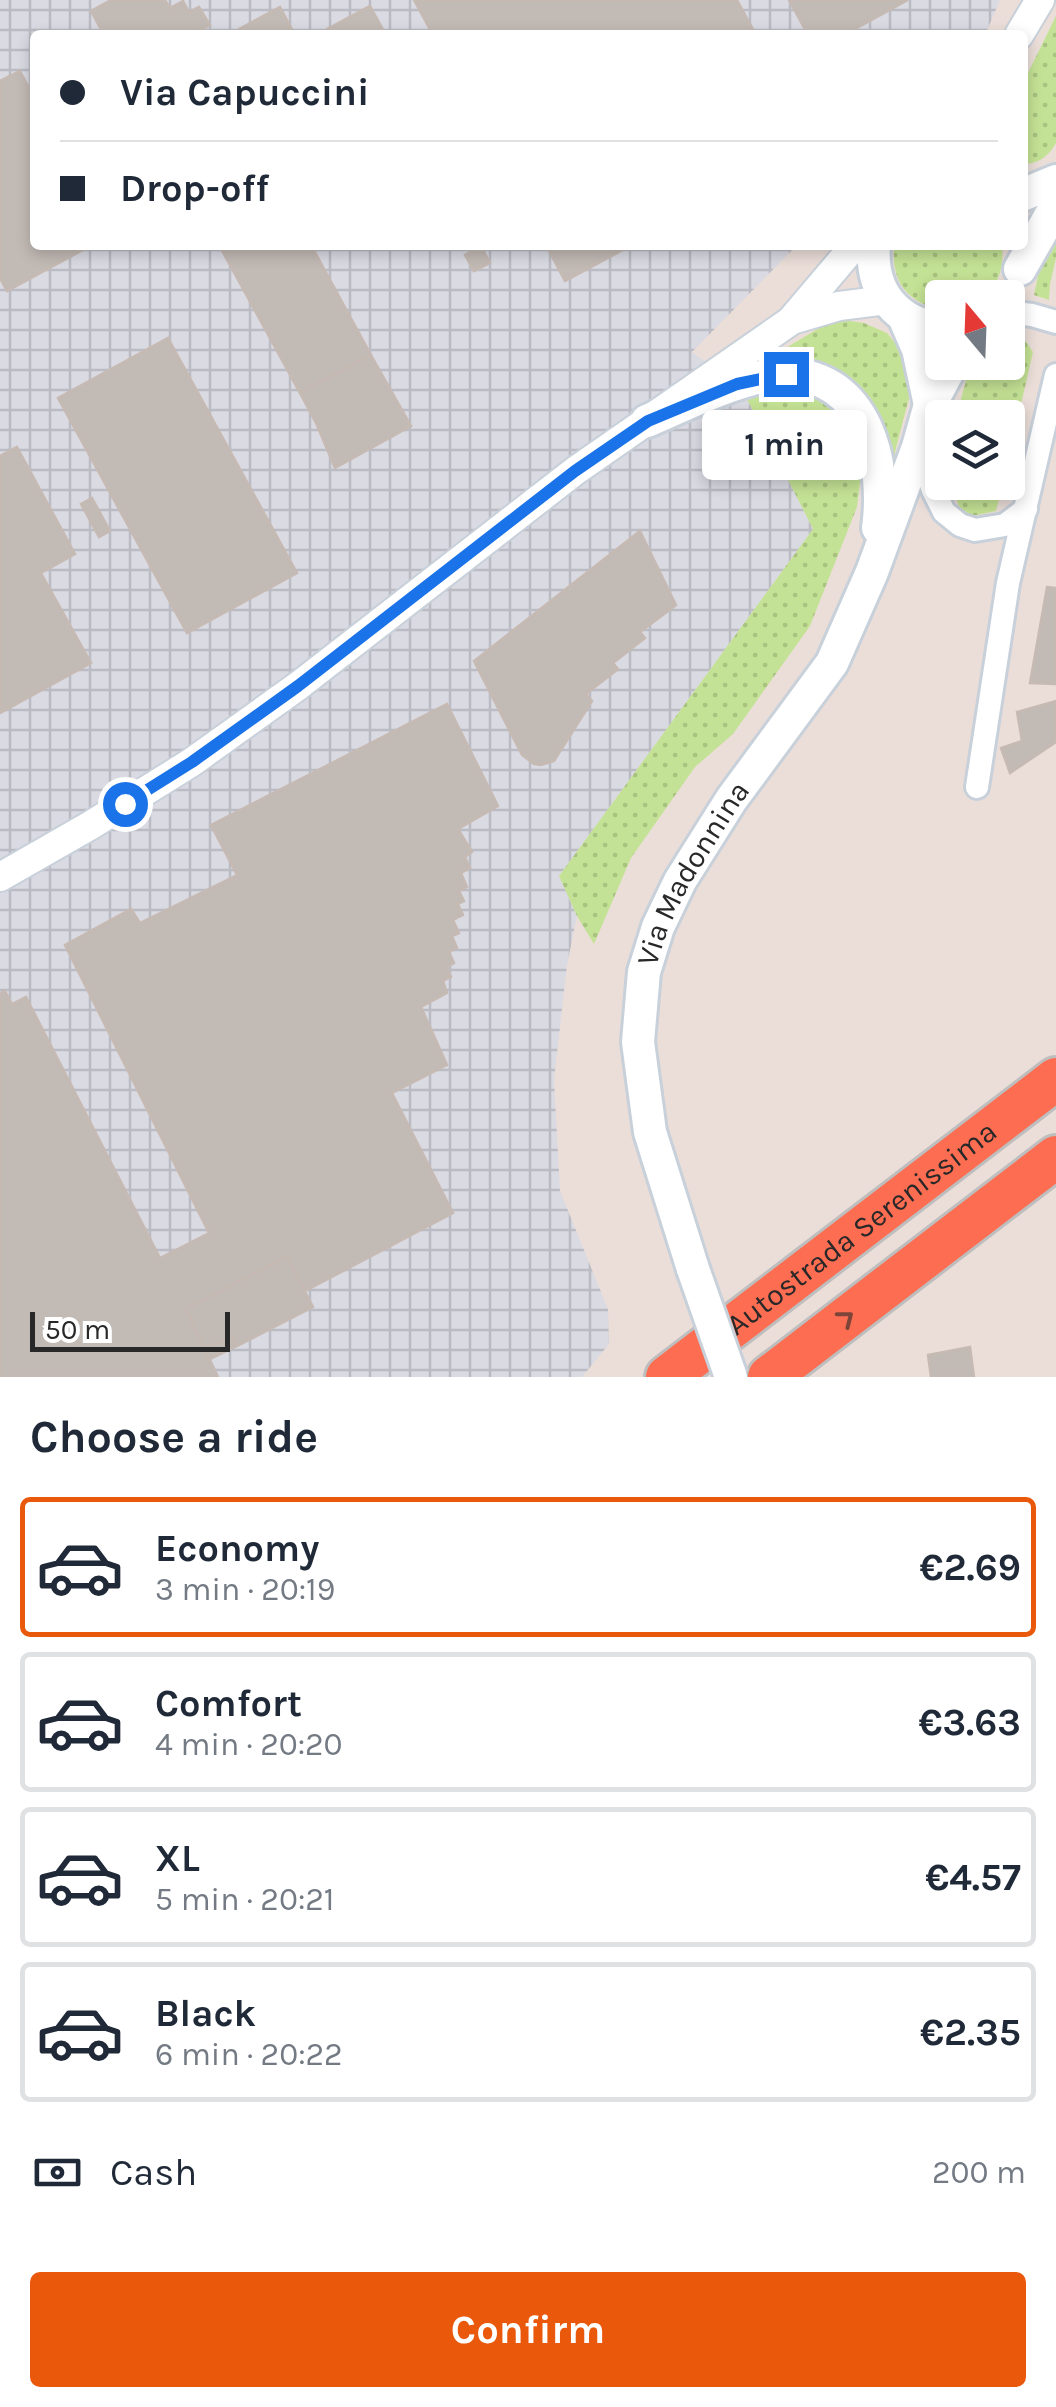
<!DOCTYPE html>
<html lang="en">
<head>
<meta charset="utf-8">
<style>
  body { margin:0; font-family:Karla,sans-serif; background:#f2f2f3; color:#1f2937; height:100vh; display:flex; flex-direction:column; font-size:38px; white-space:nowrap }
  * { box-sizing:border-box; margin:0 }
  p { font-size:32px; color:#747a83 }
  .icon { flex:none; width:55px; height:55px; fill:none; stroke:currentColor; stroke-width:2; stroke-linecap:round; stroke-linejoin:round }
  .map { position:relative; height:1377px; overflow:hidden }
  .sheet { display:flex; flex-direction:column; background:#fff; flex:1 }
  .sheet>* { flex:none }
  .guide { position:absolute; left:30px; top:30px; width:998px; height:220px; border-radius:10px; box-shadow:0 5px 15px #0003; display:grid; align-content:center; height:220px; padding:0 30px; background:#fff }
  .needle { width:65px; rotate:341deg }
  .fabs { position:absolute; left:925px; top:280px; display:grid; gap:20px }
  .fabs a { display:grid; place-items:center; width:100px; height:100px; border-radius:10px; background:#fff; box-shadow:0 5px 15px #0003; font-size:50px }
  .scale { position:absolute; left:30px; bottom:25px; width:200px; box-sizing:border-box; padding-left:10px; border:5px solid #282828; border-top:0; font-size:28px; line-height:35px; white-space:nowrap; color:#282828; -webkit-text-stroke:8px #fff; paint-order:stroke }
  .end { position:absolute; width:45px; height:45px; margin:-22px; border:12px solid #1a73e8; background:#fff; box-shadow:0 0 0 5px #fff }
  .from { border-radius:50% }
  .bubble { position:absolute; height:70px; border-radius:10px; background:#fff; box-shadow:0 5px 15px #0003; font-size:32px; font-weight:700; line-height:70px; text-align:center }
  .guide b { display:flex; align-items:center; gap:35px; height:95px; font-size:38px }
  .guide b+b { border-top:2px solid #e0e1e3 }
  .guide i { width:25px; height:25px; background:#1f2937 }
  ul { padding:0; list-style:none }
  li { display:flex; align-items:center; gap:30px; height:140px; margin:0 20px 15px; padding:0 10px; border:5px solid #e0e1e3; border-radius:10px }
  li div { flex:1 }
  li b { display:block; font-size:38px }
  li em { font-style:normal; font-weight:700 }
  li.selected { border-color:#ea580c }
  li>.icon { width:90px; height:90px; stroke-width:1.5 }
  h2 { padding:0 30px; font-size:45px; line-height:120px }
  .pay { display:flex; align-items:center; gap:25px; height:110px; padding:0 30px; font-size:38px }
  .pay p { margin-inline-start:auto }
  .primary-button { display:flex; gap:20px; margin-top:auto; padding:20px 30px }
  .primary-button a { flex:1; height:115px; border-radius:10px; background:#ea580c; color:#fff; font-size:40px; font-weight:700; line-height:115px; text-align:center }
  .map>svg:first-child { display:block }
</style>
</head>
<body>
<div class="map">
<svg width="1056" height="1377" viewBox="0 0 1056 1377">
  <defs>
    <pattern id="industrial-grid" width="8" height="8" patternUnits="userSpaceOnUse" patternTransform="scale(2.5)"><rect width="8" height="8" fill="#dadae3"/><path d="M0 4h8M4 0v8" fill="none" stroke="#bbbbc3"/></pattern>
    <pattern id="grass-dots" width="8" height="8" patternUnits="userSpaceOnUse" patternTransform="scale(2.5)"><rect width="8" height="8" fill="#c4e295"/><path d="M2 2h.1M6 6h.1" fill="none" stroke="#a8c280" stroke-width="1.8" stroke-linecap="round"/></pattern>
  </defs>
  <rect width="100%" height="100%" fill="#ebded9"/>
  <polygon fill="url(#industrial-grid)" points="0,0 1000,0 985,35 35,35 35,245 797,245 692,352 742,389 813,529 559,876 577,916 567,965 554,1080 560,1191 608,1309 609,1344 582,1377 0,1377"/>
  <g fill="url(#grass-dots)">
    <path d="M1056 16V143C1048 157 1038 164 1023 164V83Z"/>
    <polygon points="1056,227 1056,258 1050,284 1049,300 1034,295 1041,261"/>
    <path d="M894 245H1002C1004 266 1000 283 984 297L942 298V311C907 301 891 283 894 245Z"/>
    <polygon points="843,320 864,323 887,333 906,356 913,383 890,471 868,403 757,365 821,327"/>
    <polygon points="1023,337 1033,352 1008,461 1008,418 956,417 967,377 976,363 1008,362 1008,338"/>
    <polygon points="742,389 753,393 784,391 824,399 857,435 862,466 857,507 810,626 733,734 695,767 631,858 594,944 577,916 559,876 813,529"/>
    <polygon points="952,483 1003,483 996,511 972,516 959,507"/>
  </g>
  <g fill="#c2bab5" stroke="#c6bab3" stroke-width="2.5">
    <polygon points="111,0 165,0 170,8 183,1 189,12 199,7 210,25 191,35 104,35 91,11"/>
    <polygon points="414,0 737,0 756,35 433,35"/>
    <polygon points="789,0 908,0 844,35 808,35"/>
    <polygon points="370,6 386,35 316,35"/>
    <polygon points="280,7 295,35 228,35"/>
    <polygon points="20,71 35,99 35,245 92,245 7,291 0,278 0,81"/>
    <polygon points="219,245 311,245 371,355 300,393"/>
    <polygon points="546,245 632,245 565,281"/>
    <polygon points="481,246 490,263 474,271 465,255"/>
    <polygon points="168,338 297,573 187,633 58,398"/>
    <polygon points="371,355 411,426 335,468 316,423 300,393"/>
    <polygon points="17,447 75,554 41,573 91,663 0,713 0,456"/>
    <polygon points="92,498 110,531 99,537 81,504"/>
    <polygon points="640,531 676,605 640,632 645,638 613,663 618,669 586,694 592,701 554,761 541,765 534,764 522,755 474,661"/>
    <polygon points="1047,587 1056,588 1056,684 1030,683"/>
    <polygon points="1056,701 1056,742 1010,773 1001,748 1022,741 1017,712"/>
    <polygon points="447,704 498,806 458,829 472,852 465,857 470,868 461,873 467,887 459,891 464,901 458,904 463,915 453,920 459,933 452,936 457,948 449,952 454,963 447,967 451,977 443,981 447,993 421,1007 447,1065 392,1093 453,1213 305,1291 287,1257 186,1309 218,1377 0,1377 0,993 5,991 12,1004 26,997 160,1258 209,1233 65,945 131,909 140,923 237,875 211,825"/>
    <polygon points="287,1257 313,1307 237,1346 232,1336 205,1349 186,1309"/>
    <polygon points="232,1336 237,1346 210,1359 205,1349"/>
    <polygon points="970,1347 974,1377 931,1377 928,1355"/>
  </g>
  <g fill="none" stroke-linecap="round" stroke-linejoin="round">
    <defs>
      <g id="minor">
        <polyline points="1008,312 1032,315 1056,322"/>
        <polyline points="918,447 933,490 944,512 960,525 975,530 1005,525 1026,509"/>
        <polyline points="977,787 1008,583 1056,375"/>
      </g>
      <g id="tertiary">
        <polyline points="1019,35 1040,0"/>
        <polyline points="793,318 855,245"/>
        <polyline points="0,877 91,825 192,762 298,686 575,471 792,320 839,306 887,300"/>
      </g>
      <g id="secondary">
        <polyline points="1022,195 1056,181"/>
        <path d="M874 245C870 292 897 324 942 329"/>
        <polyline points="1020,269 1056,206"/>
        <polyline points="904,317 918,349 930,405"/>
        <path d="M647 421C685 405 747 373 788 374 867 377 887 463 878 528"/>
        <path id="s1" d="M693 1269 650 1132 638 1042 644 972 658 927 680 881 731 800 832 663 872 572 918 447 930 405 953 362"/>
      </g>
      <g id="motorway">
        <path id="s2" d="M667 1377 1056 1079"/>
        <polyline points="769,1377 1056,1157"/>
      </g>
    </defs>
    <use href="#minor" stroke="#c8d0da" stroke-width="28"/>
    <use href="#tertiary" stroke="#c8d0da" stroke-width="32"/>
    <use href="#secondary" stroke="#c8d0da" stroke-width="38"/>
    <use href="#motorway" stroke="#bebebe" stroke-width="48"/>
    <use href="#minor" stroke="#fff" stroke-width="22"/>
    <use href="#tertiary" stroke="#fff" stroke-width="28"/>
    <use href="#secondary" stroke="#fff" stroke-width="32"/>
    <use href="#motorway" stroke="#fd6d52" stroke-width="42"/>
    <defs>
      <polyline id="secondary-bridge" points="693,1269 731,1377"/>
    </defs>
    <use href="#secondary-bridge" stroke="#c8d0da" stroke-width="38" stroke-linecap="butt"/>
    <use href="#secondary-bridge" stroke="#fff" stroke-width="32"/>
  </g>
  <defs><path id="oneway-chevron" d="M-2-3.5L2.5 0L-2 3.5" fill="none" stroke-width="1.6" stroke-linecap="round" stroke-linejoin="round" transform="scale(2.5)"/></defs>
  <use stroke="#7d4439" href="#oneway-chevron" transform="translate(846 1318) rotate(-38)"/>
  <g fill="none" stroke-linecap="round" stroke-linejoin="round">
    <polyline stroke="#1a73e8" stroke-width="12" points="125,804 192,762 298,686 575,471 648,421 737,384 786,374"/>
  </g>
  <g text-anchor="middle" stroke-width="8" stroke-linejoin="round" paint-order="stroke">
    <g font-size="30" fill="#282828" stroke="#fff">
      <text dy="10" stroke="none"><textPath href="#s1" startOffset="415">Via Madonnina</textPath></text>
      <text dy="10" stroke="none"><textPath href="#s2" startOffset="245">Autostrada Serenissima</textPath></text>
    </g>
  </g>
</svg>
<div class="fabs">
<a><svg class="needle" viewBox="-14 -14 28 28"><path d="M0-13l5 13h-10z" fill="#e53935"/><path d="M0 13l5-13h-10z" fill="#747a83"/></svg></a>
<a><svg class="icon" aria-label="layers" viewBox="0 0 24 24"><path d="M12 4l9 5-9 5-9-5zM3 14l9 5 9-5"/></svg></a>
</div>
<div class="scale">50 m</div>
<i class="end from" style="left:125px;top:804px"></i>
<i class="end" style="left:786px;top:374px"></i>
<div class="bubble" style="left:702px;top:410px;width:165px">1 min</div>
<div class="guide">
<b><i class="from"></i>Via Capuccini</b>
<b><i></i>Drop-off</b>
</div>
</div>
<section class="sheet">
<h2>Choose a ride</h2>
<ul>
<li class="selected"><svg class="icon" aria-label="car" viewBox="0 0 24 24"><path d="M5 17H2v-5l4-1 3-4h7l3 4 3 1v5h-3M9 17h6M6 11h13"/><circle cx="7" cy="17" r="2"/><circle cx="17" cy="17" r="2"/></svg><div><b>Economy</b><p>3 min · 20:19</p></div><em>€2.69</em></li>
<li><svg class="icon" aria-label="car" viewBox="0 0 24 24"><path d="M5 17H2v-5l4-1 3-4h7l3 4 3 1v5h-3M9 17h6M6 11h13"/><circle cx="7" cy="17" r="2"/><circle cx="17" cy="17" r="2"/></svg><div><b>Comfort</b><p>4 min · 20:20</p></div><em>€3.63</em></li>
<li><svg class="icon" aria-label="car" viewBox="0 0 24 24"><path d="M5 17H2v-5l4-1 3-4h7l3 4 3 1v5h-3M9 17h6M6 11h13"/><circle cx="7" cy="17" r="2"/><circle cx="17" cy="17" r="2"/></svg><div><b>XL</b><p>5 min · 20:21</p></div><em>€4.57</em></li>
<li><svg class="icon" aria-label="car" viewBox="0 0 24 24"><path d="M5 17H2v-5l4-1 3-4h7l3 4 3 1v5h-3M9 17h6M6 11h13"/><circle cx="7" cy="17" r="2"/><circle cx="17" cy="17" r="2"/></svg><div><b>Black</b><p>6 min · 20:22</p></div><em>€2.35</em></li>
</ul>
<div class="pay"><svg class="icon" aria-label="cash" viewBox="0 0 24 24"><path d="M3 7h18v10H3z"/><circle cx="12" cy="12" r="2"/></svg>Cash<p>200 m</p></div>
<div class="primary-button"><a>Confirm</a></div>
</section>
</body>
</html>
